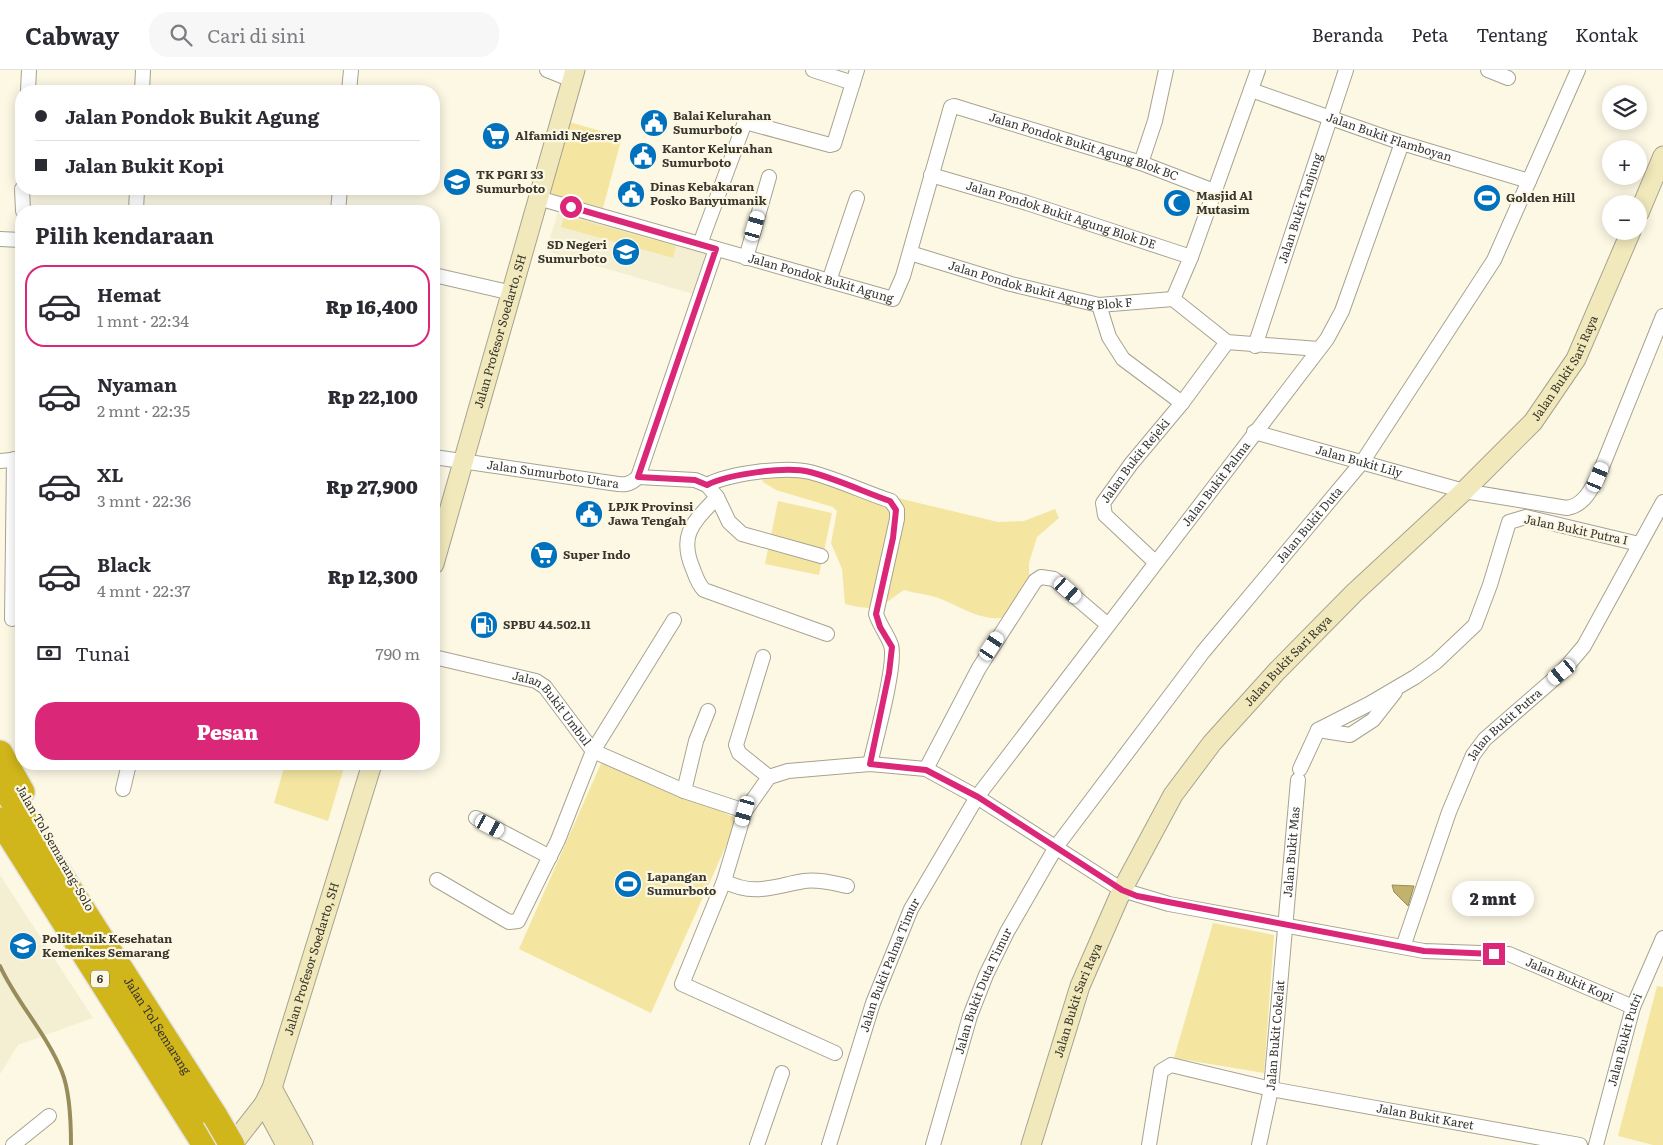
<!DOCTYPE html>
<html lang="id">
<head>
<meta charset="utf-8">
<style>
  body { margin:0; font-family:Literata,serif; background:#f7f7f7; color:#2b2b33; height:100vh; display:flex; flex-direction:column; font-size:19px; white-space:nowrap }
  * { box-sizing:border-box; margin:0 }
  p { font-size:16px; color:#7c7c81 }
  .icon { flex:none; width:28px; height:28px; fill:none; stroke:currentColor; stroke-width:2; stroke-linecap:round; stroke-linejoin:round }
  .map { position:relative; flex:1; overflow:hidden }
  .details { position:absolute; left:15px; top:135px; width:425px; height:565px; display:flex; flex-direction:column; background:#fff; border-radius:20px; box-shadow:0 2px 12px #0003 }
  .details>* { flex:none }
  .top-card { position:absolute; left:15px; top:15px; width:425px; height:110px; border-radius:20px; box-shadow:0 2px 12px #0003; display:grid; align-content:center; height:110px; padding:0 20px; background:#fff }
  .fabs { position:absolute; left:1602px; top:15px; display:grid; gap:10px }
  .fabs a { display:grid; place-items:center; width:45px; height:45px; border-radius:50%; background:#fff; box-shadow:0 2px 12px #0003; font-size:25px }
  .end { position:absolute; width:22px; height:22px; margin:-11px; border:6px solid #db2777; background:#fff; box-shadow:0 0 0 2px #fff }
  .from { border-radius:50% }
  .bubble { position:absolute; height:35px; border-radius:18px; background:#fff; box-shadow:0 2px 12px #0003; font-size:16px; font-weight:800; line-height:35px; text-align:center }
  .car { position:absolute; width:15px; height:30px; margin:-15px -8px; border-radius:6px; box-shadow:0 0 4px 1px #0007; background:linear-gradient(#fff 24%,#345 0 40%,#fff 0 76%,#345 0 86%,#fff 0) }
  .top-card b { display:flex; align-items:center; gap:18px; height:48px; font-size:19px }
  .top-card b+b { border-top:1px solid #e1e1e2 }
  .top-card i { width:12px; height:12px; background:#2b2b33 }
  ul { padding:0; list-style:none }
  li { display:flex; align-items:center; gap:15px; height:82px; margin:0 10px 8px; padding:0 10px; border:2px solid transparent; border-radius:20px }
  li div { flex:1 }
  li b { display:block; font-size:19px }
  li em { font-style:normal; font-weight:800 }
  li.current { border-color:#db2777 }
  li>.icon { width:45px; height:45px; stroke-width:1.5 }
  h2 { padding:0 20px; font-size:22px; line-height:60px }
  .pay { display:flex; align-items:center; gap:12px; height:55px; padding:0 20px; font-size:19px }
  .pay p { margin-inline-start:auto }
  .primary-button { display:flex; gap:10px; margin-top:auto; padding:10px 20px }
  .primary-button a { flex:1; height:58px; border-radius:20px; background:#db2777; color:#fff; font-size:20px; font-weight:800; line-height:58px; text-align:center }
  header { display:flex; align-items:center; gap:30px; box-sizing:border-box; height:70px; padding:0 25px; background:#fff; border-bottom:1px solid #e1e1e2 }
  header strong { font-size:24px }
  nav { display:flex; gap:28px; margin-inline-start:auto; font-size:18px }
  .search { width:350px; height:45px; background:#f7f7f7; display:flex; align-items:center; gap:12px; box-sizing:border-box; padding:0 18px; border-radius:20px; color:#7c7c81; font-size:19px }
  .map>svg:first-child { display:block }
</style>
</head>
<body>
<header>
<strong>Cabway</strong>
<div class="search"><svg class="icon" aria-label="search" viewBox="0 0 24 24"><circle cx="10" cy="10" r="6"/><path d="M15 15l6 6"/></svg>Cari di sini</div>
<nav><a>Beranda</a><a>Peta</a><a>Tentang</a><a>Kontak</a></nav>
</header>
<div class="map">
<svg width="1663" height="1075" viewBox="0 0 1663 1075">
  <rect width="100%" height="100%" fill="#fcf8e4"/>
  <g fill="#f4efd3">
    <polygon points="559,139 706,183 693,224 546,181"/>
    <polygon points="0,805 93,948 18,975 0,1004"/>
  </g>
  <g fill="#f4e6a1">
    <polygon points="569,52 622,67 603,138 549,123"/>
    <polygon points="564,145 676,176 673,188 561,157"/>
    <path d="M759 400 835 413 998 452 1024 451 1055 439 1059 448 1037 467 1029 493V515L1008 547C980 553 960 535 935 527 925 524 914 523 904 520 876 539 880 542 845 534L842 499 831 473 837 441 833 437 776 420 763 412Z"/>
    <polygon points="778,431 832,443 819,505 765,494"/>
    <polygon points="603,689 738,749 651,943 519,879"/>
    <polygon points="285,694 345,694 328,751 274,733"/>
    <polygon points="1213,853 1274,865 1264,1003 1174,988"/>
    <polygon points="1657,916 1663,917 1663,1075 1653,1075 1618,1066"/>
  </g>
  <polygon fill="#c1b26d" stroke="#988d5a" points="1392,815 1414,816 1408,836 1394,822"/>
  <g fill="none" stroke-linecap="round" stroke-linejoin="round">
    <path stroke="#988d5a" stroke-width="4" d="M0 896C17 933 47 964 62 1002 70 1022 71 1054 71 1075"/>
    <defs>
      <g id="street">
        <polyline points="547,0 572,10"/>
        <polyline points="813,0 853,13"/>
        <polyline points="1488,0 1508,8"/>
        <path id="s1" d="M1251 20 1402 73 1529 111"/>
        <polyline points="28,21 29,0"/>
        <polyline points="142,21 143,0"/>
        <polyline points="349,21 351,0"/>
        <polyline points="1141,93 1155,51 1166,0"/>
        <path id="s2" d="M931 105 1027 133 1191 187"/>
        <polyline points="22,119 23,141"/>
        <path id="s3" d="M538 128 893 229 903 206 951 37 954 36 1141 93 1214 121"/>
        <polyline points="136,141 137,119"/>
        <polyline points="338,141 340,119"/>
        <polyline points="0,169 21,170"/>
        <polyline points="700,174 745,52 830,75 834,74 857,0"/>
        <path id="s4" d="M910 183 1011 214 1099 235 1173 229"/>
        <polyline points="746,188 769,107"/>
        <polyline points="434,205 512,223"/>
        <polyline points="829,211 857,128"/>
        <polyline points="1173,229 1191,187 1258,0"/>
        <polyline points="1173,229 1227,272 1319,279"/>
        <polyline points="1099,235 1109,267 1123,289 1182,333"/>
        <path id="s5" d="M1255 276 1346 0"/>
        <path id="s6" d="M1254 362 1464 421 1567 438C1584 435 1590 421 1598 407L1663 246"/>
        <path id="s7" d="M434 387 611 413C623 415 629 416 638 407L716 179"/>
        <polyline points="0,391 21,389"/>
        <path d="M638 407 695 410 707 415 717 427C694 452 678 464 693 499 696 507 698 514 704 520L827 564"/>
        <path d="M707 415C730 403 786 396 810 402 837 409 864 422 891 431L897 440V449L876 544C880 556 887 564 891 575 897 593 875 672 870 694"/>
        <polyline points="717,427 729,452 742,464 821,486"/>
        <path id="s8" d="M1155 492 1105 445 1103 433 1131 394 1182 333 1227 272"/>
        <polyline points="12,549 14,389"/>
        <path id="s9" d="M434 587 536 611 545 617 593 681 684 721 745 741 769 707 788 701 870 694 926 699 977 727 1122 820 1169 834 1424 881 1509 884 1633 937"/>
        <polyline points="763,587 736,675 739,683 769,707"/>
        <polyline points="1318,660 1350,665 1373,650 1395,622"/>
        <polyline points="926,699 979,598 1035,511 1041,507 1054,509 1108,555"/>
        <polyline points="1300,699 1318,660 1369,634 1415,607 1436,592 1475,555 1490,515 1509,452 1526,447 1639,474"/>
        <polyline points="123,719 129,694"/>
        <polyline points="684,721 696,671 708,641"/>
        <path d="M745 741 724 811C754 827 774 816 804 811 818 809 833 813 847 816"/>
        <polyline points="476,748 550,787"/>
        <polyline points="437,810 509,852 518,851 558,770 593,681 674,550"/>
        <polyline points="724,811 682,914 835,983"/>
        <path id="s10" d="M1403 877 1449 742 1473 685 1485 669 1562 602 1584 576 1663 432"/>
        <polyline points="13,1075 49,1046"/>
        <polyline points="757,1075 782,1003"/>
        <path id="s11" d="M829 1075 873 933 911 839 977 727 1327 269 1342 241 1402 73"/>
        <path id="s12" d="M933 1075 970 946 986 905 1007 862 1056 777 1203 582 1363 391 1494 190 1578 0"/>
        <path id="s13" d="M1149 1075 1161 1001 1171 995 1271 1019 1580 1075"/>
        <path id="s14" d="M1259 1075 1271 1019 1298 710"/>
        <path id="s15" d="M1596 1075 1633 937 1663 868"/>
      </g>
      <g id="secondary">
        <polyline points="1639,143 1663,86"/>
        <path id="s16" d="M434 494 575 0"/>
        <polyline points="272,1018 303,1075"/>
        <polyline points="264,1034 286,1075"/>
        <path id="s17" d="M232 1075 264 1034 272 1018 372 694"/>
        <path id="s18" d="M1031 1075 1080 916 1122 820 1173 725 1212 673 1277 601 1354 523 1464 421 1533 352 1576 289 1631 161"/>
      </g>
      <g id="highway">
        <polyline points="0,683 22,722"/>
        <path id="s19" d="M0 711 215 1046"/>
        <polyline points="0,750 205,1075"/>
      </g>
    </defs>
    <use href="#street" stroke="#a7a391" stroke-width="16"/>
    <use href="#secondary" stroke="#a7a391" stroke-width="21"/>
    <use href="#highway" stroke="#e3e3e2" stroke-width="28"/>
    <use href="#street" stroke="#fff" stroke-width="14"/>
    <use href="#secondary" stroke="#f1e9bb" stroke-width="19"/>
    <use href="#highway" stroke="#d0b51b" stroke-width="25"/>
    <defs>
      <polyline id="highway-bridge" points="215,1046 232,1075"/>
    </defs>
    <use href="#highway-bridge" stroke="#e3e3e2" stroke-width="28" stroke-linecap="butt"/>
    <use href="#highway-bridge" stroke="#d0b51b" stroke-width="25"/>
  </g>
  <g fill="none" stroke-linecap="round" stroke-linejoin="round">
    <path stroke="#db2777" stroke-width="6" d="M571 137 716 179 638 407 695 410 707 415C729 404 786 396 810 402 837 409 864 422 890 431L896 440 893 468 876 544 880 557 892 577 889 603 870 694 926 700 978 727 1122 820 1137 826 1424 881 1494 884"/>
  </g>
  <defs>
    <symbol id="civic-disc" viewBox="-11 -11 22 22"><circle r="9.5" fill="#0071bc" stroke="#fcf8e4"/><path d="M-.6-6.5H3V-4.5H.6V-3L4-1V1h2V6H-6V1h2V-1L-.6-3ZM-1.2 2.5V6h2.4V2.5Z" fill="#fff"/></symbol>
    <symbol id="supermarket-disc" viewBox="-11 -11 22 22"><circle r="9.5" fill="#0071bc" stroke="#fcf8e4"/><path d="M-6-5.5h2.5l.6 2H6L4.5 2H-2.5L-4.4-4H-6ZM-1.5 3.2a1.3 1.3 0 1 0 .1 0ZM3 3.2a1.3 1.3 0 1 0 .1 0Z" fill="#fff"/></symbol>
    <symbol id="school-disc" viewBox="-11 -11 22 22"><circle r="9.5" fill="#0071bc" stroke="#fcf8e4"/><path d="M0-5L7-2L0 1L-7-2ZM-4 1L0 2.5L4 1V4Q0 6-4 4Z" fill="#fff"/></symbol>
    <symbol id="stadium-disc" viewBox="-11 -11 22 22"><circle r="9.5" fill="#0071bc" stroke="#fcf8e4"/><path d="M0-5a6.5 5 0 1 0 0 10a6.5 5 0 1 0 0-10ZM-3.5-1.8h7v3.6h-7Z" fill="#fff"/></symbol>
    <symbol id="mosque-disc" viewBox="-11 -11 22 22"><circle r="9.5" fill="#0071bc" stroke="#fcf8e4"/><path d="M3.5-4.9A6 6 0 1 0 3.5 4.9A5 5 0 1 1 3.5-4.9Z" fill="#fff"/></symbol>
    <symbol id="fuel-disc" viewBox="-11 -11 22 22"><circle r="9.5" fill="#0071bc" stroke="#fcf8e4"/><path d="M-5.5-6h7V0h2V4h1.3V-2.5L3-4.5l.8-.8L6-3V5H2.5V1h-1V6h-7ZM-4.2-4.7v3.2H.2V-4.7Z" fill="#fff"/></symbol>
    <symbol id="university-disc" viewBox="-11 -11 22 22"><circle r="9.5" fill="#0071bc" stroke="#fcf8e4"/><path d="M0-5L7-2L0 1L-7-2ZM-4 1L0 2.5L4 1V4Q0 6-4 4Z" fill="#fff"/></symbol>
  </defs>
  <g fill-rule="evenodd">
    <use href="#civic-disc" x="638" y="37" width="32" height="32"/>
    <use href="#supermarket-disc" x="480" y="50" width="32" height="32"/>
    <use href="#civic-disc" x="627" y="70" width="32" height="32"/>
    <use href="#school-disc" x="441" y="96" width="32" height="32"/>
    <use href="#civic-disc" x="615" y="108" width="32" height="32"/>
    <use href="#stadium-disc" x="1471" y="112" width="32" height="32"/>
    <use href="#mosque-disc" x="1161" y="117" width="32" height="32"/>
    <use href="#school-disc" x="610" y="166" width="32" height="32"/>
    <use href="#civic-disc" x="573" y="428" width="32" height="32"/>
    <use href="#supermarket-disc" x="528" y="469" width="32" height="32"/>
    <use href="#fuel-disc" x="468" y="539" width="32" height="32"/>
    <use href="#stadium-disc" x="612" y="798" width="32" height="32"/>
    <use href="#university-disc" x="7" y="860" width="32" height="32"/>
  </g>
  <g text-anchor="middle" stroke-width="4.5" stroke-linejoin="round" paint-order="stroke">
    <rect fill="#fcf8e4" stroke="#737065" stroke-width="1" x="91" y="900.5" width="18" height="17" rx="4"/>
    <g font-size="11" font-weight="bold" fill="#38362e">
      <text x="100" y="913">6</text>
    </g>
    <g font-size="12" font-weight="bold" fill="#38362e" stroke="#fcf8e4" text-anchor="start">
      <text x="673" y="50">Balai Kelurahan<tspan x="673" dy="14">Sumurboto</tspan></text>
      <text x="515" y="70">Alfamidi Ngesrep</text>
      <text x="662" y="83">Kantor Kelurahan<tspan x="662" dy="14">Sumurboto</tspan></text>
      <text x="476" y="109">TK PGRI 33<tspan x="476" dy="14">Sumurboto</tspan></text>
      <text x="650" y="121">Dinas Kebakaran<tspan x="650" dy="14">Posko Banyumanik</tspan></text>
      <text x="1196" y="130">Masjid Al<tspan x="1196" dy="14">Mutasim</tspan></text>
      <text x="1506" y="132">Golden Hill</text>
      <text x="607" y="179" text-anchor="end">SD Negeri<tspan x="607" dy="14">Sumurboto</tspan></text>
      <text x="608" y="441">LPJK Provinsi<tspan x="608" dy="14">Jawa Tengah</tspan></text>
      <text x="563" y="489">Super Indo</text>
      <text x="503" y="559">SPBU 44.502.11</text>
      <text x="647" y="811">Lapangan<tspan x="647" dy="14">Sumurboto</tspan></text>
      <text x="42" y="873">Politeknik Kesehatan<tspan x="42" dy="14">Kemenkes Semarang</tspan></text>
    </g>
    <g font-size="12" fill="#38362e" stroke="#fcf8e4">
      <text dy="4" stroke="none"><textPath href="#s1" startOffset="146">Jalan Bukit Flamboyan</textPath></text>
      <text dy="4" stroke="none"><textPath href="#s3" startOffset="709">Jalan Pondok Bukit Agung Blok BC</textPath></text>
      <text dy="4" stroke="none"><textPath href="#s5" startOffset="145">Jalan Bukit Tanjung</textPath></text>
      <text dy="4" stroke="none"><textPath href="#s2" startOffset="136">Jalan Pondok Bukit Agung Blok DE</textPath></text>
      <text dy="4" stroke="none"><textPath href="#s3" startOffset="294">Jalan Pondok Bukit Agung</textPath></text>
      <text dy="4" stroke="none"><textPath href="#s4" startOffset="135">Jalan Pondok Bukit Agung Blok F</textPath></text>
      <text dy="4" stroke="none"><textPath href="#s16" startOffset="242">Jalan Profesor Soedarto, SH</textPath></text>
      <text dy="4" stroke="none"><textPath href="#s18" startOffset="961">Jalan Bukit Sari Raya</textPath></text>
      <text dy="4" stroke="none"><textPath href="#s6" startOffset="109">Jalan Bukit Lily</textPath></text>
      <text dy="4" stroke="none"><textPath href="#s8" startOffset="134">Jalan Bukit Rejeki</textPath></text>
      <text dy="4" stroke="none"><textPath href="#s7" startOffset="120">Jalan Sumurboto Utara</textPath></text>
      <text dy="4" stroke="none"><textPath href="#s11" startOffset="774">Jalan Bukit Palma</textPath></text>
      <text dy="4" stroke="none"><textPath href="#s12" startOffset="734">Jalan Bukit Duta</textPath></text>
      <text transform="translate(1576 460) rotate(12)" y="4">Jalan Bukit Putra I</text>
      <text dy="4" stroke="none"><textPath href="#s18" startOffset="556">Jalan Bukit Sari Raya</textPath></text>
      <text dy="4" stroke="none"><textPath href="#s9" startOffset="134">Jalan Bukit Umbul</textPath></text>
      <text dy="4" stroke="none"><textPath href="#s10" startOffset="248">Jalan Bukit Putra</textPath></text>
      <text transform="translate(55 778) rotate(60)" y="4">Jalan Tol Semarang–Solo</text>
      <text dy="4" stroke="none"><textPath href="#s14" startOffset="295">Jalan Bukit Mas</textPath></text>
      <text dy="4" stroke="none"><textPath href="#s17" startOffset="205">Jalan Profesor Soedarto, SH</textPath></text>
      <text dy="4" stroke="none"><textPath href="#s11" startOffset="190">Jalan Bukit Palma Timur</textPath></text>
      <text dy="4" stroke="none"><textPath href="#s9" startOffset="1249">Jalan Bukit Kopi</textPath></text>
      <text dy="4" stroke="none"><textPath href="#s12" startOffset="162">Jalan Bukit Duta Timur</textPath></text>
      <text dy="4" stroke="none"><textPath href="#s18" startOffset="152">Jalan Bukit Sari Raya</textPath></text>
      <text dy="4" stroke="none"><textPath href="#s19" startOffset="291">Jalan Tol Semarang</textPath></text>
      <text dy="4" stroke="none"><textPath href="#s14" startOffset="111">Jalan Bukit Cokelat</textPath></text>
      <text dy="4" stroke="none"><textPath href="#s15" startOffset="109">Jalan Bukit Putri</textPath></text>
      <text dy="4" stroke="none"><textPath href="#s13" startOffset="346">Jalan Bukit Karet</textPath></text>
    </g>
  </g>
</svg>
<div class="fabs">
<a><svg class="icon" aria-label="layers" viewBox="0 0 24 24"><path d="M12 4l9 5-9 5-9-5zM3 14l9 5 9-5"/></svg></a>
<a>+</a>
<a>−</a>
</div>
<i class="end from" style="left:571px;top:137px"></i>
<i class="end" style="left:1494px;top:884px"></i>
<div class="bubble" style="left:1452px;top:811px;width:82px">2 mnt</div>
<i class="car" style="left:755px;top:156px;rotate:16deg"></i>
<i class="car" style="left:1598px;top:407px;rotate:23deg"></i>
<i class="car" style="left:1068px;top:520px;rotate:131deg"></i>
<i class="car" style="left:992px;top:576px;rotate:33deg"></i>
<i class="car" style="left:1562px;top:602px;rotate:231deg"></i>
<i class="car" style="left:745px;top:741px;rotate:196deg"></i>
<i class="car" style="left:490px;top:756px;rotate:118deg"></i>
<div class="top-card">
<b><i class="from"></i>Jalan Pondok Bukit Agung</b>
<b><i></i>Jalan Bukit Kopi</b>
</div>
<section class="details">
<h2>Pilih kendaraan</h2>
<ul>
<li class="current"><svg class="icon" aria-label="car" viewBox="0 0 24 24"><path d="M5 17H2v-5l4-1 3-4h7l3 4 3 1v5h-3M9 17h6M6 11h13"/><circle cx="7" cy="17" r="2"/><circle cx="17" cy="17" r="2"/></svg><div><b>Hemat</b><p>1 mnt · 22:34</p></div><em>Rp 16,400</em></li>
<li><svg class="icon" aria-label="car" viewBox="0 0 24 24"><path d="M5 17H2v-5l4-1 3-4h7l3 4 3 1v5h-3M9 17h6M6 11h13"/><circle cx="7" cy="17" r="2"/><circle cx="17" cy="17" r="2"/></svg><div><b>Nyaman</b><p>2 mnt · 22:35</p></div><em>Rp 22,100</em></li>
<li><svg class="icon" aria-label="car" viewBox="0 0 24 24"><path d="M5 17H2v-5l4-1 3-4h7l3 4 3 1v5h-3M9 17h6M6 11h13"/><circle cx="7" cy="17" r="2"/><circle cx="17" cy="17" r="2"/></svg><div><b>XL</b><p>3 mnt · 22:36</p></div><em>Rp 27,900</em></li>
<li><svg class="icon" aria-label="car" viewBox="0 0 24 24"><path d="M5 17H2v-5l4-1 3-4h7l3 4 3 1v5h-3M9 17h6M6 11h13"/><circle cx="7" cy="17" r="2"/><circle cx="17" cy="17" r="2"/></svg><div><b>Black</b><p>4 mnt · 22:37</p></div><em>Rp 12,300</em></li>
</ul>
<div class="pay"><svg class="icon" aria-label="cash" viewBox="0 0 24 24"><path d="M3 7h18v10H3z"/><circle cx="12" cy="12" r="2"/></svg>Tunai<p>790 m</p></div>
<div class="primary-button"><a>Pesan</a></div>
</section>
</div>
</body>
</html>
